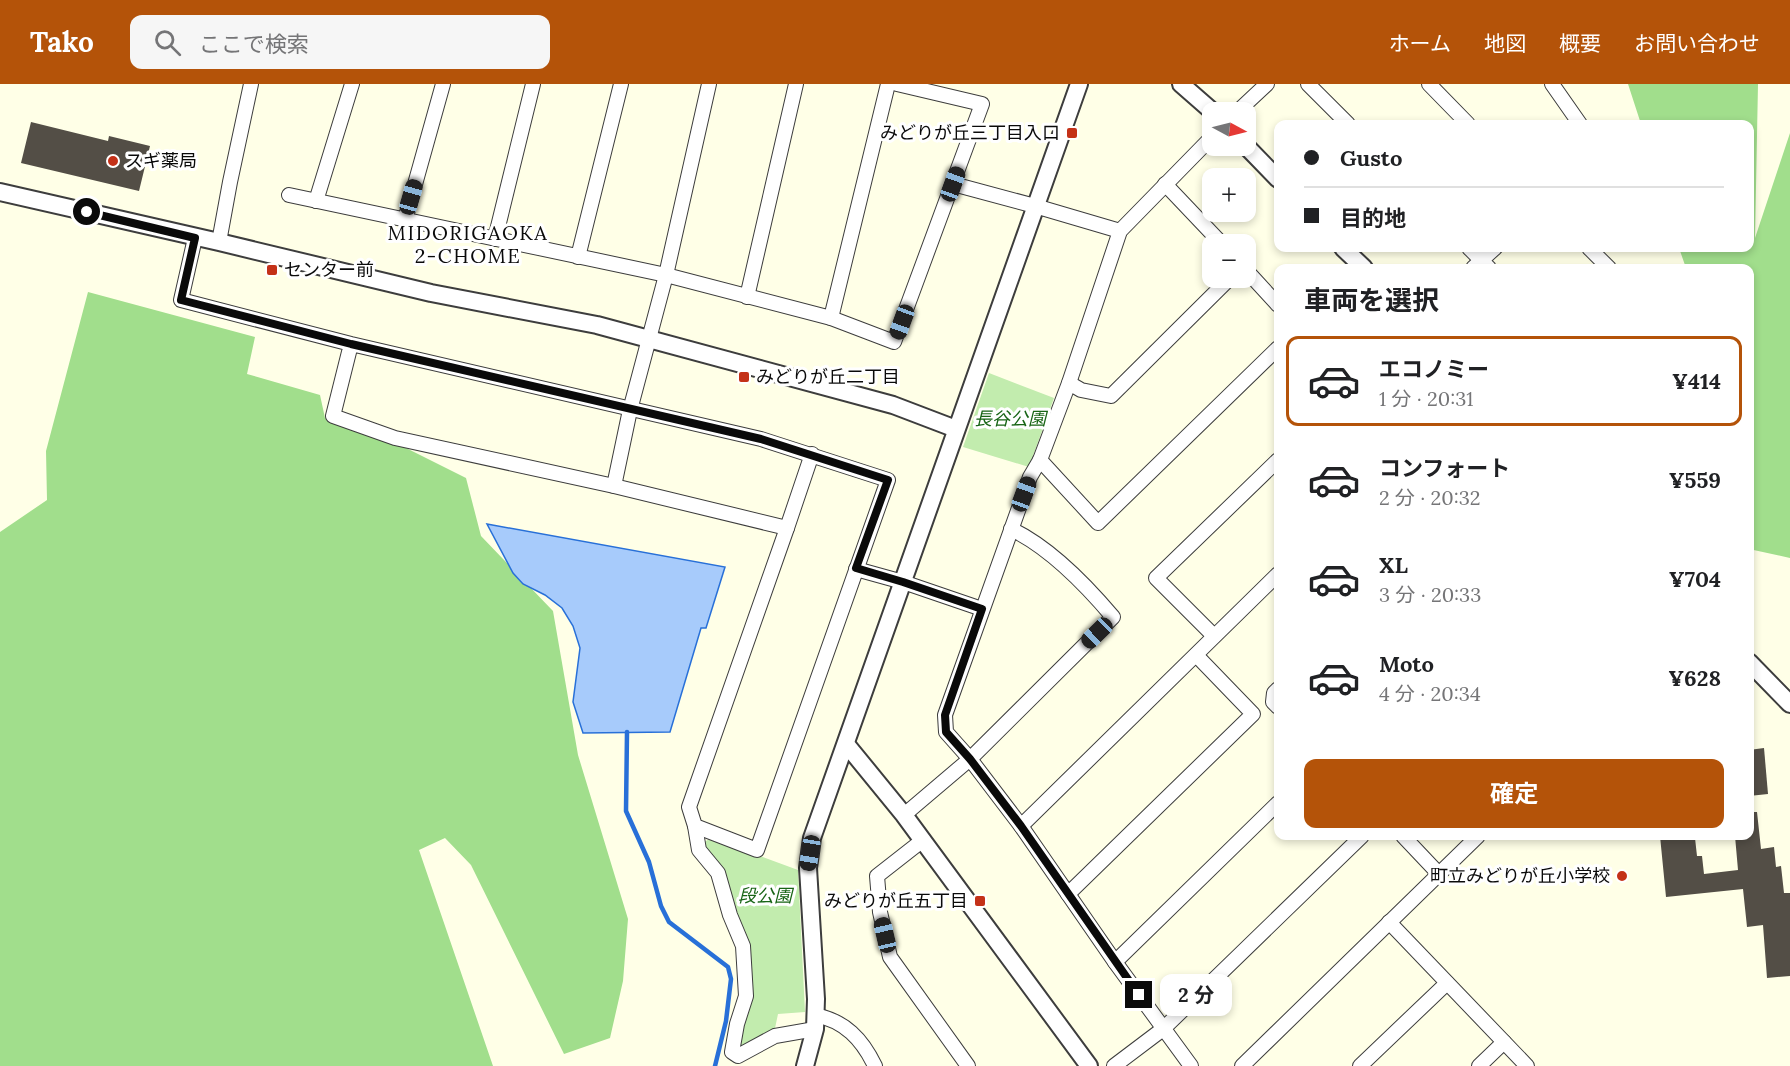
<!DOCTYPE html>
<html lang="ja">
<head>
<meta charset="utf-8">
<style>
  body { margin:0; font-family:Lora,"Noto Sans JP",serif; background:#f6f6f6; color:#202124; height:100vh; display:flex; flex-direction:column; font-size:22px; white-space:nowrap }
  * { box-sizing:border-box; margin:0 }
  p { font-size:20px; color:#757577 }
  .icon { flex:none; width:33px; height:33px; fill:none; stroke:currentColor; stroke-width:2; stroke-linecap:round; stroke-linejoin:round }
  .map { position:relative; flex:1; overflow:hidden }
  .panel { position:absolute; left:1274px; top:180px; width:480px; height:576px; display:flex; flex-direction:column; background:#fff; border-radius:12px; box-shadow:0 3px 9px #0003 }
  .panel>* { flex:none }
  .banner { position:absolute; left:1274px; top:36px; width:480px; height:132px; border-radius:12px; box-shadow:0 3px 9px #0003; display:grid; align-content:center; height:132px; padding:0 30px; background:#fff }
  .needle { width:39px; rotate:97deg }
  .buttons { position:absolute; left:1202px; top:18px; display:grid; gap:12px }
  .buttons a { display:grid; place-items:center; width:54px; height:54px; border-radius:12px; background:#fff; box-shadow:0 3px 9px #0003; font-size:30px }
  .end { position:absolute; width:27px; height:27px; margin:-14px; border:8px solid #0a0a0a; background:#fff; box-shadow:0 0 0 3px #fff }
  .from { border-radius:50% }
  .bubble { position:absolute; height:42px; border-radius:12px; background:#fff; box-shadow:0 3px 9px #0003; font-size:20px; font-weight:700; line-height:42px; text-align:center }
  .car { position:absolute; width:18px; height:36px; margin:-18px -9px; border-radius:8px; box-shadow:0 0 4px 2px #0007; background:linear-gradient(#222 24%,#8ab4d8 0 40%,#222 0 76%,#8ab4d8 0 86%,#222 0) }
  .banner b { display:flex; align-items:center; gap:21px; height:57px; font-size:22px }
  .banner b+b { border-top:2px solid #e0e0e0 }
  .banner i { width:15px; height:15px; background:#202124 }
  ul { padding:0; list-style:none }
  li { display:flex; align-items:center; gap:18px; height:90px; margin:0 12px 9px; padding:0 18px; border:3px solid transparent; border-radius:12px }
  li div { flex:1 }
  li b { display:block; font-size:22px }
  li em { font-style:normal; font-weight:700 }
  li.on { border-color:#b45309 }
  li>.icon { width:54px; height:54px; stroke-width:1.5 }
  h2 { padding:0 30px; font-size:27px; line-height:72px }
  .action { display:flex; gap:12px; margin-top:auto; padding:12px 30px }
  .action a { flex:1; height:69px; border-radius:12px; background:#b45309; color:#fff; font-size:24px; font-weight:700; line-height:69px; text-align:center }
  header { display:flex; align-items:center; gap:36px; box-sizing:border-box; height:84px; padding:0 30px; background:#b45309; color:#fff }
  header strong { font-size:28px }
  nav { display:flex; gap:33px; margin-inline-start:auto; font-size:21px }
  .search { width:420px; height:54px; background:#f6f6f6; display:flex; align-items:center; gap:15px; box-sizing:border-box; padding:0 21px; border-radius:12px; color:#757577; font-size:22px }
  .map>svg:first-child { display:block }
</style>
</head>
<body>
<header>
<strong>Tako</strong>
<div class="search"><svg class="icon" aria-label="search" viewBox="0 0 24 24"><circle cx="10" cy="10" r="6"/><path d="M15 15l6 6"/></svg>ここで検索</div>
<nav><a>ホーム</a><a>地図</a><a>概要</a><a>お問い合わせ</a></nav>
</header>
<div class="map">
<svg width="1790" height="982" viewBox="0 0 1790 982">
  <rect width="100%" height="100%" fill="#ffffe7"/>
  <g fill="#c2ecae">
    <polygon points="989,289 1054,314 1029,383 963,363"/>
    <polygon points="711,754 798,786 805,928 778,930 774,949 741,965 737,961 748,862 701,760"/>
  </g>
  <g fill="#a1de8c">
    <polygon points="1628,0 1758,0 1755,154 1790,49 1790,474 1749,465 1749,184 1686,184 1679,164 1749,164 1749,40 1641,40"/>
    <polygon points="88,208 255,253 247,290 320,311 325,334 394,358 466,394 481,452 553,527 578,671 628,835 623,897 610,954 564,970 471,781 445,754 419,766 493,982 0,982 0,448 47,416 46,367"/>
  </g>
  <polygon fill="#a7cbfb" stroke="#2870d8" stroke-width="1.5" points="487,440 725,483 706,544 701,544 670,648 583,649 573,618 580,564 573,542 562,524 545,511 523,500 513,489"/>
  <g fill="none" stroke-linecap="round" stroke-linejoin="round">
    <polyline stroke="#2870d8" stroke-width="4.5" points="627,648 626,727 649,778 661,822 669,838 728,883 731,895 726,937 715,982"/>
  </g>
  <g fill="#534e46">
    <polygon points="31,38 108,57 109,52 150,62 139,107 21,79"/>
    <polygon points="1764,664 1768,710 1749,712 1749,666"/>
    <polygon points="1749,728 1757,728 1761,765 1774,763 1776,783 1781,782 1784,809 1790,809 1790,892 1767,894 1763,841 1747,843 1743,805 1666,813 1660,752 1690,752 1690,755 1695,754 1697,772 1702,772 1704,790 1738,786 1735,752 1749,752"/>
  </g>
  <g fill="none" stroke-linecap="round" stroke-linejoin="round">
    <defs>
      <g id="minor">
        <polyline points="1308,0 1348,40"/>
        <polyline points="1429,0 1468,40"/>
        <polyline points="1552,0 1580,40"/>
        <polyline points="1237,28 1267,0"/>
        <polyline points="953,100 1035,122 1120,147"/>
        <polyline points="1165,100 1222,160"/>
        <polyline points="289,111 666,191 831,234 894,258 982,20 897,0"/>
        <polyline points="316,117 352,0"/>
        <polyline points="405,136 443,0"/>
        <polyline points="195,154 181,216 351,260 761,355 888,396 757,766 695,742 689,723 787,444 614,402 395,354 333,332 351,260"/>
        <polyline points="495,155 533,0"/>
        <polyline points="219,158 230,98 251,0"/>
        <polyline points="1469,164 1489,184"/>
        <polyline points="1589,164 1609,184"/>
        <polyline points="578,173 621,0"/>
        <polyline points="1473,184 1495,164"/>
        <polyline points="1245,185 1278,221"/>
        <polyline points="747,213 796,0"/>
        <polyline points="831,234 888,0"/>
        <polyline points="1069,299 1081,306 1111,312 1230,194"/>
        <polyline points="1040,376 1098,439 1278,264"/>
        <polyline points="614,402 630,326 666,191 709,0"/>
        <polyline points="787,444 812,370"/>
        <polyline points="856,485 903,498 982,525"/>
        <polyline points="1214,552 1156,494 1278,376"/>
        <polyline points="1278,605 1274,609 1273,618 1278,623"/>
        <path d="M904 731 970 675 1113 533C1086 501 1049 463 1011 445"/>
        <polyline points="695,742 699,766 718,789 730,831 743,862 746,912 737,940 732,968 738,972 775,952 815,945"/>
        <polyline points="1021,742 1278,490"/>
        <polyline points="1403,752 1438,789"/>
        <polyline points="923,756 877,792 880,828 890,873 968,982"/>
        <polyline points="1068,810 1253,630 1196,571"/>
        <polyline points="1389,838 1527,982"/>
        <polyline points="1115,878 1278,719"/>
        <path d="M815 931C845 937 862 955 875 982"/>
        <polyline points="1114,982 1163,945 1362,752"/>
        <polyline points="1191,982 1115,878 1021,742 970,675 946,648 945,631 1030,393 1040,376 1069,299 1120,147 1212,53"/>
        <polyline points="1242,982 1478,752"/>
        <polyline points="1360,982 1447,899"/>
        <polyline points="1479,982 1504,958"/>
      </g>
      <g id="tertiary">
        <polyline points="1181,0 1213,28"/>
        <polyline points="1245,61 1278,95"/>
        <polyline points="0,108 219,158 431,209 597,241 893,321 956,345"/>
        <polyline points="1343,164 1364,184"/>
        <polyline points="1749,578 1790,620"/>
        <polyline points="846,660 904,731 1089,982"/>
        <polyline points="805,982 815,945 816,915 808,784 812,754 1079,0"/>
      </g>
    </defs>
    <use href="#minor" stroke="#3d3d3d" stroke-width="16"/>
    <use href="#tertiary" stroke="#3d3d3d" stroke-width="20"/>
    <use href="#minor" stroke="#fff" stroke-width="14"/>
    <use href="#tertiary" stroke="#fff" stroke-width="16"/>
  </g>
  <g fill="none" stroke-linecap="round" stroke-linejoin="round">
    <polyline stroke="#0a0a0a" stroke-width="8" points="87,128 195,154 181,216 351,260 761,355 888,396 856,484 903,498 982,525 945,631 946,648 970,675 1021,742 1139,911"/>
  </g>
  <g fill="#c43118" stroke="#fff" stroke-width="2">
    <rect x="1066" y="43" width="12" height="12" rx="3"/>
    <circle cx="113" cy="77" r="6"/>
    <rect x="266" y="180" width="12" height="12" rx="3"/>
    <rect x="738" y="287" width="12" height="12" rx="3"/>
    <circle cx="1622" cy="792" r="6"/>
    <rect x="974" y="811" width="12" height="12" rx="3"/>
  </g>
  <g text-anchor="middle" stroke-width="6" stroke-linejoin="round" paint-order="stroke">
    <g font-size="18" fill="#0a0a0a" stroke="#fff" text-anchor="end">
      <text x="1060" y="55">みどりが丘三丁目入口</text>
      <text x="125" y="83" text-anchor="start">スギ薬局</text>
      <text x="284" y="192" text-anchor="start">センター前</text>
      <text x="756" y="299" text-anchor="start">みどりが丘二丁目</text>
      <text x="1610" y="798">町立みどりが丘小学校</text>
      <text x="968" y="823">みどりが丘五丁目</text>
    </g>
    <g font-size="18" font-style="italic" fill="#186516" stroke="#fff">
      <text x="1010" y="341">長谷公園</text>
      <text x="765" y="818">段公園</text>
    </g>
    <g font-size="20" letter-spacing="1.5" fill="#0a0a0a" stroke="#fff">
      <text x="468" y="156">MIDORIGAOKA<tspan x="468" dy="23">2-CHOME</tspan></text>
    </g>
  </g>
</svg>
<div class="buttons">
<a><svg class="needle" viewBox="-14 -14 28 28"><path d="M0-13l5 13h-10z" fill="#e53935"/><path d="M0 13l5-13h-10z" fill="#757577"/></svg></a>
<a>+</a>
<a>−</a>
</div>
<i class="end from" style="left:87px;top:128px"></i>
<i class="end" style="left:1139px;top:911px"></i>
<div class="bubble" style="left:1160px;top:890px;width:72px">2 分</div>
<i class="car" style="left:953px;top:100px;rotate:20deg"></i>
<i class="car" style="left:411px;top:113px;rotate:16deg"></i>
<i class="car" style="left:902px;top:238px;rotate:200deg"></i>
<i class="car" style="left:1024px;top:410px;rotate:20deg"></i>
<i class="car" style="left:1097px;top:549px;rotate:226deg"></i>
<i class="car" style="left:810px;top:769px;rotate:189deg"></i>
<i class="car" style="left:885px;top:851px;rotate:347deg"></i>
<div class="banner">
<b><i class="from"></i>Gusto</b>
<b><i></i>目的地</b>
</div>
<section class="panel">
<h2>車両を選択</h2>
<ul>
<li class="on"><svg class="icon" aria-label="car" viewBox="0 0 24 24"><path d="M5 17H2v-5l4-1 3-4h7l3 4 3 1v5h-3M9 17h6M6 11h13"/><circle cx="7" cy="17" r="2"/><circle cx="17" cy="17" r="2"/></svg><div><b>エコノミー</b><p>1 分 · 20:31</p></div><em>¥414</em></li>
<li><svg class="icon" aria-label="car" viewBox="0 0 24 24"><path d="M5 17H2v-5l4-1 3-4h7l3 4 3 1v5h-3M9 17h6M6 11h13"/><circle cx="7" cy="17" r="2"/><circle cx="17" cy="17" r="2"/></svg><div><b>コンフォート</b><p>2 分 · 20:32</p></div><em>¥559</em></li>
<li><svg class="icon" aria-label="car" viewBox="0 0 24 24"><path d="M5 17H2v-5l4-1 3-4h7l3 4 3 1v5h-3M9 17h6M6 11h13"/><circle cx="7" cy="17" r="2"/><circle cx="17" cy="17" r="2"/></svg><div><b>XL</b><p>3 分 · 20:33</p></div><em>¥704</em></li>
<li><svg class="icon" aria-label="car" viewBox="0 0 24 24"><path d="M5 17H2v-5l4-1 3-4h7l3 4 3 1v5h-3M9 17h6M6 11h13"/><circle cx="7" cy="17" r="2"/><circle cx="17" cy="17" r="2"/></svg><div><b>Moto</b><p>4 分 · 20:34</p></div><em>¥628</em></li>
</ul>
<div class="action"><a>確定</a></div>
</section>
</div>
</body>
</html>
